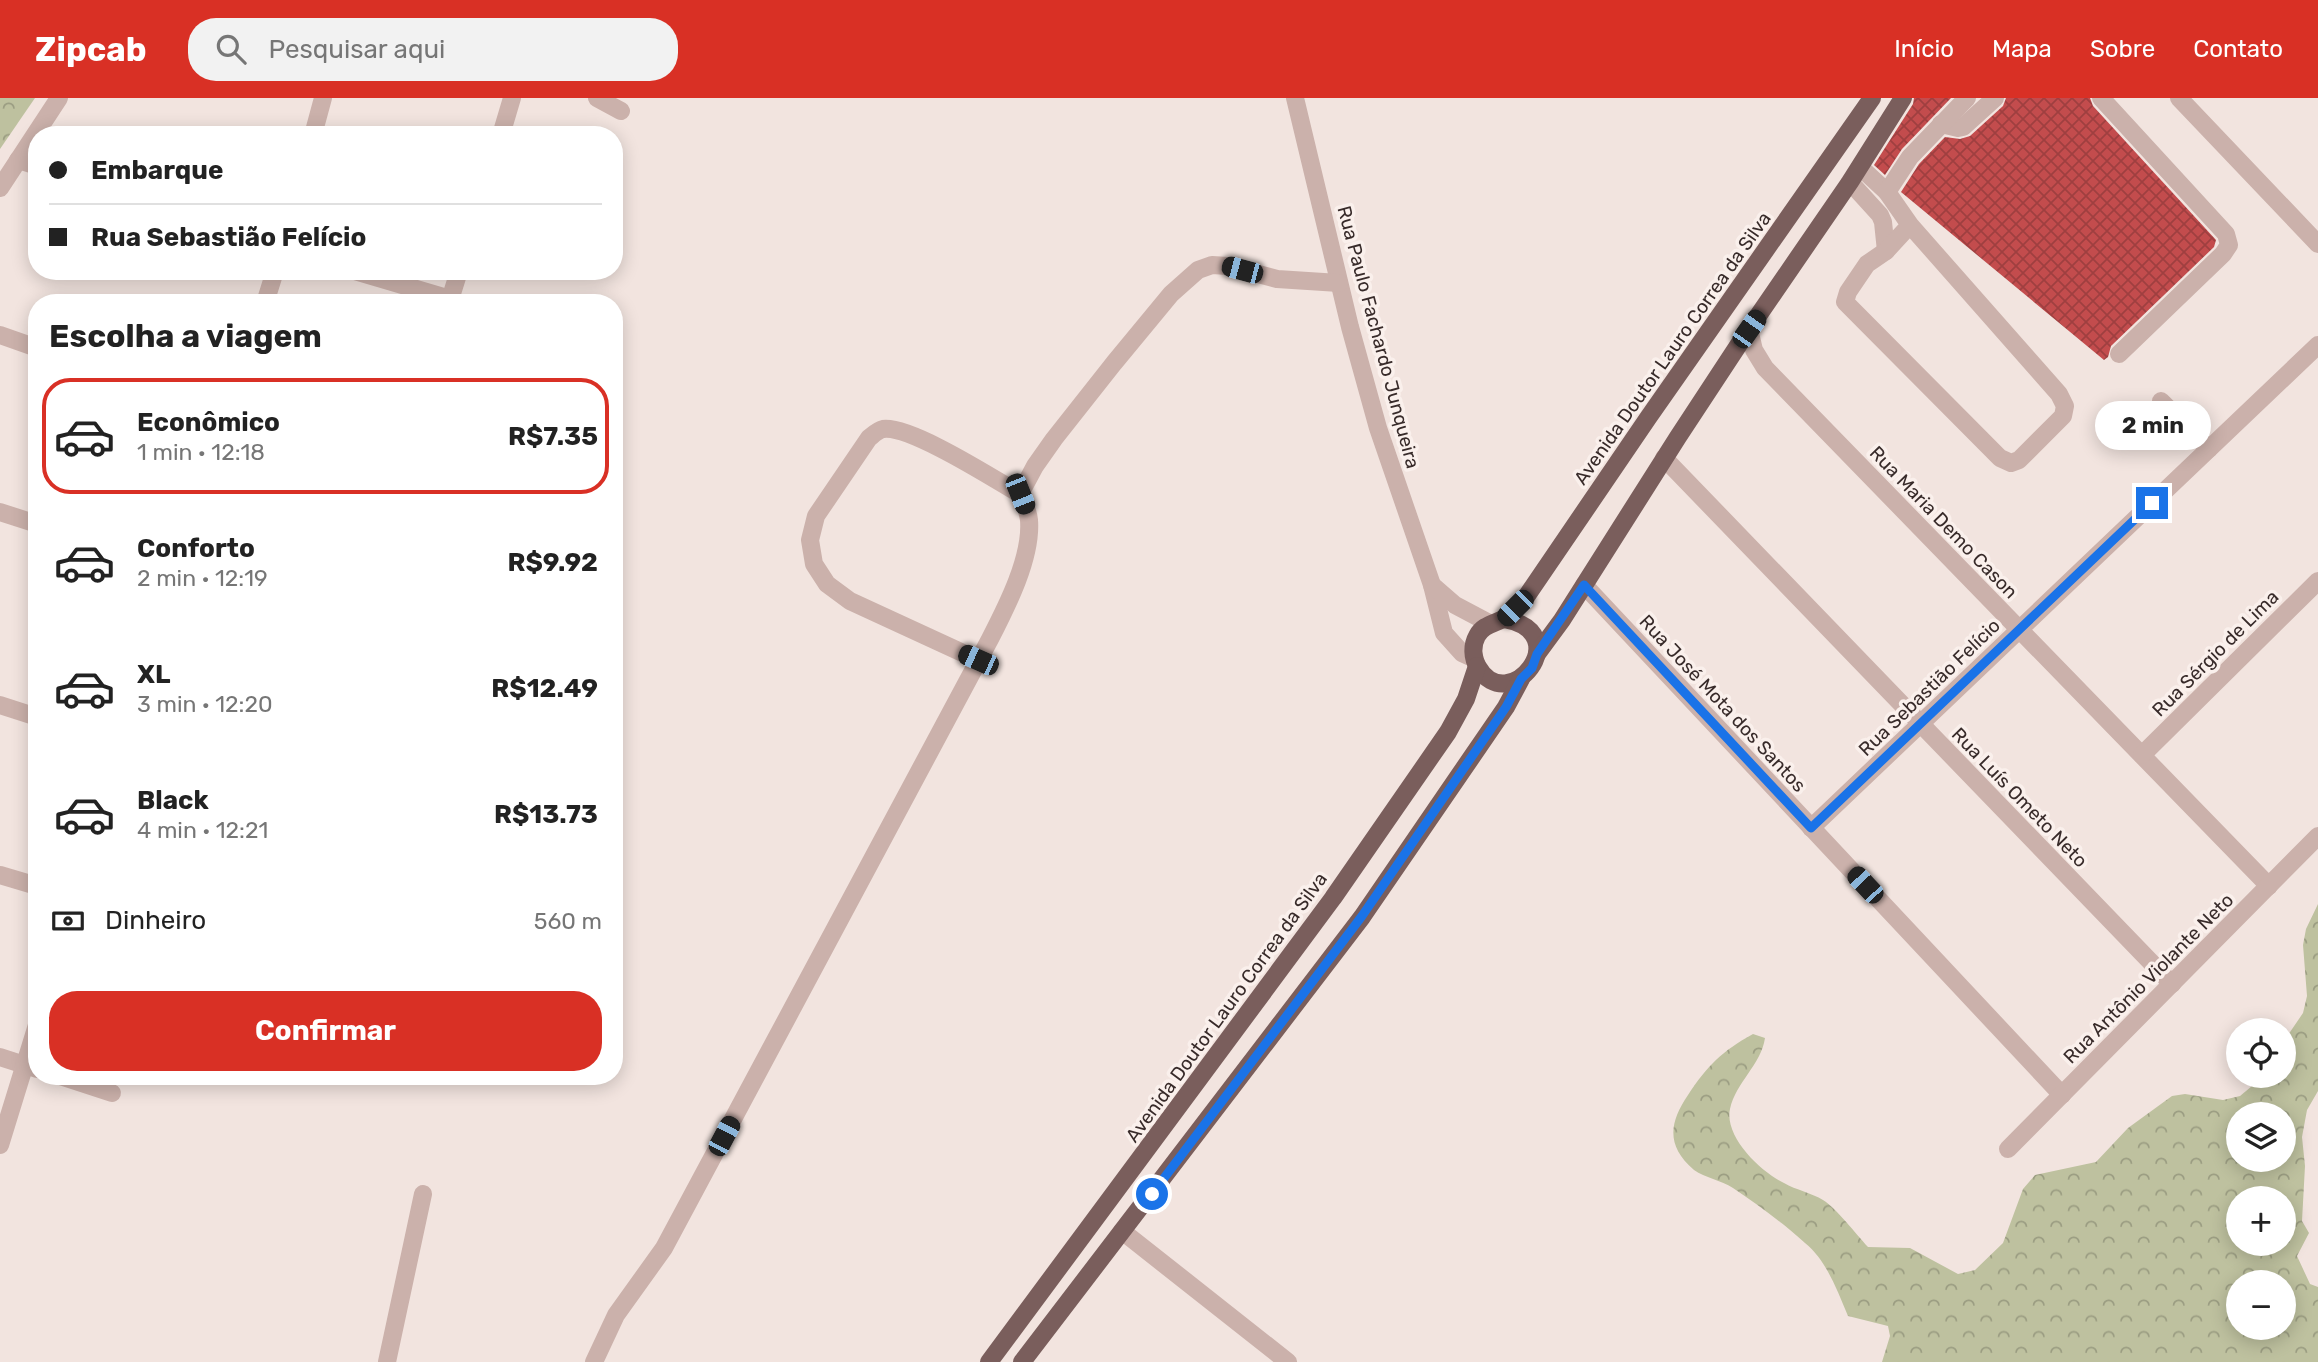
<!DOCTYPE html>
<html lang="pt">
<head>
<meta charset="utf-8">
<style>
  body { margin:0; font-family:Rubik,sans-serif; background:#f2f2f2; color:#222; height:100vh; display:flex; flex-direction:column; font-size:26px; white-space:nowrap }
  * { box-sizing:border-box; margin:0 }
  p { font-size:23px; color:#767676 }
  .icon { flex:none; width:38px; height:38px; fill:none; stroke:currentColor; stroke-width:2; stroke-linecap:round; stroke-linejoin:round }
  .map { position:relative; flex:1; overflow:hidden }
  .drawer { position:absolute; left:28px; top:196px; width:595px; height:791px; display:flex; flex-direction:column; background:#fff; border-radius:28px; box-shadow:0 4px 18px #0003 }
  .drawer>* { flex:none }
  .hud { position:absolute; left:28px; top:28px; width:595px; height:154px; border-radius:28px; box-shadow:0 4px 18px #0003; display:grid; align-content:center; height:154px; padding:0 21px; background:#fff }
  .buttons { position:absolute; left:2226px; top:920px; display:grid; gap:14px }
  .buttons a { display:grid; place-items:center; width:70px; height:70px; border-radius:50%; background:#fff; box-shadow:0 4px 18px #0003; font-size:35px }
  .end { position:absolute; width:32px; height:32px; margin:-16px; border:9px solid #1a73e8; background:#fff; box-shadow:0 0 0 4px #fff }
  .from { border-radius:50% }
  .bubble { position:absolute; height:49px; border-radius:24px; background:#fff; box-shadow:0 4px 18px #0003; font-size:23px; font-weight:700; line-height:49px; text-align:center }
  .car { position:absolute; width:21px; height:42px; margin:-21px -10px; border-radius:9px; box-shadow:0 0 5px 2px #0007; background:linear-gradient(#222 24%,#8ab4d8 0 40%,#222 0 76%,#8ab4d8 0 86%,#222 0) }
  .hud b { display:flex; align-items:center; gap:24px; height:66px; font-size:26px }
  .hud b+b { border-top:2px solid #e0e0e0 }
  .hud i { width:18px; height:18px; background:#222 }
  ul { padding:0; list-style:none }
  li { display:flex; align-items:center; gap:21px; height:116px; margin:0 14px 10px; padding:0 7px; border:4px solid transparent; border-radius:28px }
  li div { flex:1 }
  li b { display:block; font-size:26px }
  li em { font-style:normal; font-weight:700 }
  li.on { border-color:#d93025 }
  li>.icon { width:63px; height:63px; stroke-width:1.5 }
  h2 { padding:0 21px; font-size:32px; line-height:84px }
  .pay { display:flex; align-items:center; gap:18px; height:77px; padding:0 21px; font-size:26px }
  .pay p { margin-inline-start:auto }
  .action { display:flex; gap:14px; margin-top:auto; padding:14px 21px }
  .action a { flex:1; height:80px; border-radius:28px; background:#d93025; color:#fff; font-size:28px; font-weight:700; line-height:80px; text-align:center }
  header { display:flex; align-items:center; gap:42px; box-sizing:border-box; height:98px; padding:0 35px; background:#d93025; color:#fff }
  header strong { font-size:33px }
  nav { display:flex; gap:38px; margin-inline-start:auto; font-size:24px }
  .search { width:490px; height:63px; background:#f2f2f2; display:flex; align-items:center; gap:18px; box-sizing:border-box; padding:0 24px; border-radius:28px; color:#767676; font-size:26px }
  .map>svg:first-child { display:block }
</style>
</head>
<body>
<header>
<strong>Zipcab</strong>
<div class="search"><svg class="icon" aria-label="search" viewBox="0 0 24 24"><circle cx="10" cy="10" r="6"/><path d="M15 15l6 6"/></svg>Pesquisar aqui</div>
<nav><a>Início</a><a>Mapa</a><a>Sobre</a><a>Contato</a></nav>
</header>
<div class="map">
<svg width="2318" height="1264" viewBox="0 0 2318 1264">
  <defs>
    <pattern id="forest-crowns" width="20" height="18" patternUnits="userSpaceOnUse" patternTransform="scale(1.75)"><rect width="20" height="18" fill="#bec19f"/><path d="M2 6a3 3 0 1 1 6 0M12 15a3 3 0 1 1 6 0" fill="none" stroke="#9b9d82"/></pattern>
    <pattern id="building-cross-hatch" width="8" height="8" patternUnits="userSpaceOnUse" patternTransform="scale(1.75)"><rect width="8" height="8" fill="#c34c4d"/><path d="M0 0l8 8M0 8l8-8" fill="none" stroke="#9f3f40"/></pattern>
  </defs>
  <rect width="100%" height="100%" fill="#f2e4df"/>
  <g fill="url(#forest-crowns)" fill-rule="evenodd">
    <polygon points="0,0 35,0 0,51"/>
    <path d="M2318 806V993L2307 1012 2302 1039 2305 1068 2302 1123 2309 1135 2297 1158 2310 1186 2318 1189V1264H1882L1890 1238 1888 1228 1848 1218C1837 1192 1827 1163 1805 1145 1783 1125 1757 1106 1733 1090 1721 1082 1705 1080 1694 1072 1666 1048 1669 1025 1688 997 1707 968 1722 953 1753 936L1765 940C1761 967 1736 984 1730 1011 1724 1039 1761 1074 1784 1085 1796 1092 1812 1095 1823 1102 1837 1111 1856 1136 1868 1149L1910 1150 1958 1176 1975 1172 2003 1145 2023 1091 2035 1077 2096 1064 2128 1030 2172 998 2185 996 2223 1002 2240 998 2252 988 2259 978H2284V943L2303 915 2307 898 2303 847 2306 831ZM2238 1017H2284V1062H2238ZM2238 1101H2284V1146H2238ZM2238 1185H2284V1230H2238Z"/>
  </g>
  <g fill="url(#building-cross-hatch)">
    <polygon points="1914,0 1951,0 1902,51 1885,77 1874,67 1913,6"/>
    <polygon points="2006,0 2090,0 2093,8 2216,142 2214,149 2111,248 2108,259 2104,262 1901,94 1919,66 1945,39 1960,41 1970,38 2003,8"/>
  </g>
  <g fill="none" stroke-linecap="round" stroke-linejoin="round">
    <g stroke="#cbb1ab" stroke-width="18">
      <polyline points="597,0 621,13"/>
      <polyline points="1295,0 1350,229 1378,330 1432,487 1444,535 1462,555 1475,561"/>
      <polyline points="2101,0 2226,136 2229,147 2223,156 2119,256"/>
      <polyline points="2179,0 2318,146"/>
      <polyline points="1941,26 1958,30 1963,29 1995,0"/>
      <polyline points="313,37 323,0"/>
      <polyline points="501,37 512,0"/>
      <polyline points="18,62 37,68"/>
      <polyline points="1860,69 1887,94"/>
      <polyline points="1850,84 1880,117 1883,124 1886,153"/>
      <polyline points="0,90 59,0"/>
      <polyline points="1910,127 1886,153 1867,166 1848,194 1845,204 2000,360 2011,365 2019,362 2063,318 2065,308 2059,296 1910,127 1887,94 1910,59 1967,0"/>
      <polyline points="355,173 450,201"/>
      <polyline points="265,205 275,173"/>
      <polyline points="449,205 459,173"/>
      <polyline points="1749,231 1754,252 1765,270 2269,788"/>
      <polyline points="0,237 37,250"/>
      <polyline points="2161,303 2209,351"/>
      <polyline points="1664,360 2172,886"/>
      <polyline points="1020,396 1035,368 1054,341 1114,265 1171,196 1198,172 1212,167 1228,168 1277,181 1339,185"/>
      <polyline points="0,414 37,426"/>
      <polyline points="1432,487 1455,507 1489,525"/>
      <polyline points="1584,487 2062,997"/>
      <polyline points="0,607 37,619"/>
      <polyline points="2142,657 2318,483"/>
      <polyline points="1811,730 2318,247"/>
      <polyline points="0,777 37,788"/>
      <polyline points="0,959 37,971"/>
      <polyline points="60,978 112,995"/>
      <polyline points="0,1047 37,927"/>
      <polyline points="2008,1051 2318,738"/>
      <polyline points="1122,1133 1288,1264"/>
      <polyline points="387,1264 423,1096"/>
      <path d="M594 1264 616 1217 664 1150 990 541C1007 508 1032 459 1029 422 1028 413 1024 404 1020 396 994 381 910 327 883 331 878 332 873 337 869 340L816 418 810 442 814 466 827 486 850 503 978 562"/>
    </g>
    <g stroke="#7a5e5c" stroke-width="18">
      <path d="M1504 521C1579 535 1508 621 1478 569 1472 560 1472 547 1477 538 1483 527 1493 526 1503 521 1511 517 1519 506 1526 499L1648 320 1872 0"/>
      <polyline points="1537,556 1562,522 1678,339 1749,231 1850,84 1903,0"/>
      <polyline points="989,1264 1333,800 1448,634 1466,601 1477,568"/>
      <polyline points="1022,1264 1362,819 1506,609 1521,581"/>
    </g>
  </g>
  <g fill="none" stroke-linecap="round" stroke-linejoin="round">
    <polyline stroke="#1a73e8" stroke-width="9" points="1152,1096 1362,818 1506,609 1521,581 1532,570 1537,556 1584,487 1811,730 2152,405"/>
  </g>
  <g text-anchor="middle" stroke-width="7" stroke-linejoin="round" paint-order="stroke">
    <g font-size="19" fill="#382b2a" stroke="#faf0ec">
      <text transform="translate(1379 239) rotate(75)" y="7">Rua Paulo Fachardo Junqueira</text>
      <text transform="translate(1672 250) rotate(-55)" y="7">Avenida Doutor Lauro Correa da Silva</text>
      <text transform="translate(1944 424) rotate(46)" y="7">Rua Maria Demo Cason</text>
      <text transform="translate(2215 555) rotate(-45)" y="7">Rua Sérgio de Lima</text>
      <text transform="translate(1929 589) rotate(-44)" y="7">Rua Sebastião Felício</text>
      <text transform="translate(1723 605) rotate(47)" y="7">Rua José Mota dos Santos</text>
      <text transform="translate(2020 699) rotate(46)" y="7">Rua Luís Ometo Neto</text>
      <text transform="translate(2148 880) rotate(-45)" y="7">Rua Antônio Violante Neto</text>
      <text transform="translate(1226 909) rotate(-54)" y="7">Avenida Doutor Lauro Correa da Silva</text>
    </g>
  </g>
</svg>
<div class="buttons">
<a><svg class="icon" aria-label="locate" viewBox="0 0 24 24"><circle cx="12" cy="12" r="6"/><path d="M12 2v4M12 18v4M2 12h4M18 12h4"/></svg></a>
<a><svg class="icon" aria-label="layers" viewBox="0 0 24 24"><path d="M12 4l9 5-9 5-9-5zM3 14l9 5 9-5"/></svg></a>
<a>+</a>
<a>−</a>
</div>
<i class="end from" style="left:1152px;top:1096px"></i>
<i class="end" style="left:2152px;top:405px"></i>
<div class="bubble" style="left:2095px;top:303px;width:116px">2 min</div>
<i class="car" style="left:1242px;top:172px;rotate:285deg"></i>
<i class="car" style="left:1749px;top:231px;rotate:35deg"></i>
<i class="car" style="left:1020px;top:396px;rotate:158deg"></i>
<i class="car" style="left:1515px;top:510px;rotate:225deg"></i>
<i class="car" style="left:978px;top:562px;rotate:294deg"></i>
<i class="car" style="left:1865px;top:787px;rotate:317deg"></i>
<i class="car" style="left:724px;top:1038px;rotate:28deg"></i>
<div class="hud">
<b><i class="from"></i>Embarque</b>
<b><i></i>Rua Sebastião Felício</b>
</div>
<section class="drawer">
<h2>Escolha a viagem</h2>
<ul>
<li class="on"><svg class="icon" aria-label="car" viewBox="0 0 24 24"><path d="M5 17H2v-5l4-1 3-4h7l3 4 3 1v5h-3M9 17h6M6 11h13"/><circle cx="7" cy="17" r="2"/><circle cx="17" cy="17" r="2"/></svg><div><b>Econômico</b><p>1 min · 12:18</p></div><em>R$7.35</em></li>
<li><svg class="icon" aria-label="car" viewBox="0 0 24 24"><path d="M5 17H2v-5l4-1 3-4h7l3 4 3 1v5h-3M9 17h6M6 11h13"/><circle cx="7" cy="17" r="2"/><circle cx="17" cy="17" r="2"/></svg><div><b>Conforto</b><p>2 min · 12:19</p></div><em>R$9.92</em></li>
<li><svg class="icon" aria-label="car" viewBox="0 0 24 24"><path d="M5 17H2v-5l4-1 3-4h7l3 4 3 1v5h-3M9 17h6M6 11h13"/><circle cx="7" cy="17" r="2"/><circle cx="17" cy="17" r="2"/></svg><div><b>XL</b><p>3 min · 12:20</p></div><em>R$12.49</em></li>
<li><svg class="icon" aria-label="car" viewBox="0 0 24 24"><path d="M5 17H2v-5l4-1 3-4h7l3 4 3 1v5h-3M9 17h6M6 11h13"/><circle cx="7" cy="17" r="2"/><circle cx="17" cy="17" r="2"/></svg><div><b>Black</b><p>4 min · 12:21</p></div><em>R$13.73</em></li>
</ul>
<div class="pay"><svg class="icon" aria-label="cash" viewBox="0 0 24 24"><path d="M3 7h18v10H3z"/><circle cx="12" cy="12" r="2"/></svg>Dinheiro<p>560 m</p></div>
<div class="action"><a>Confirmar</a></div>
</section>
</div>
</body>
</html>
